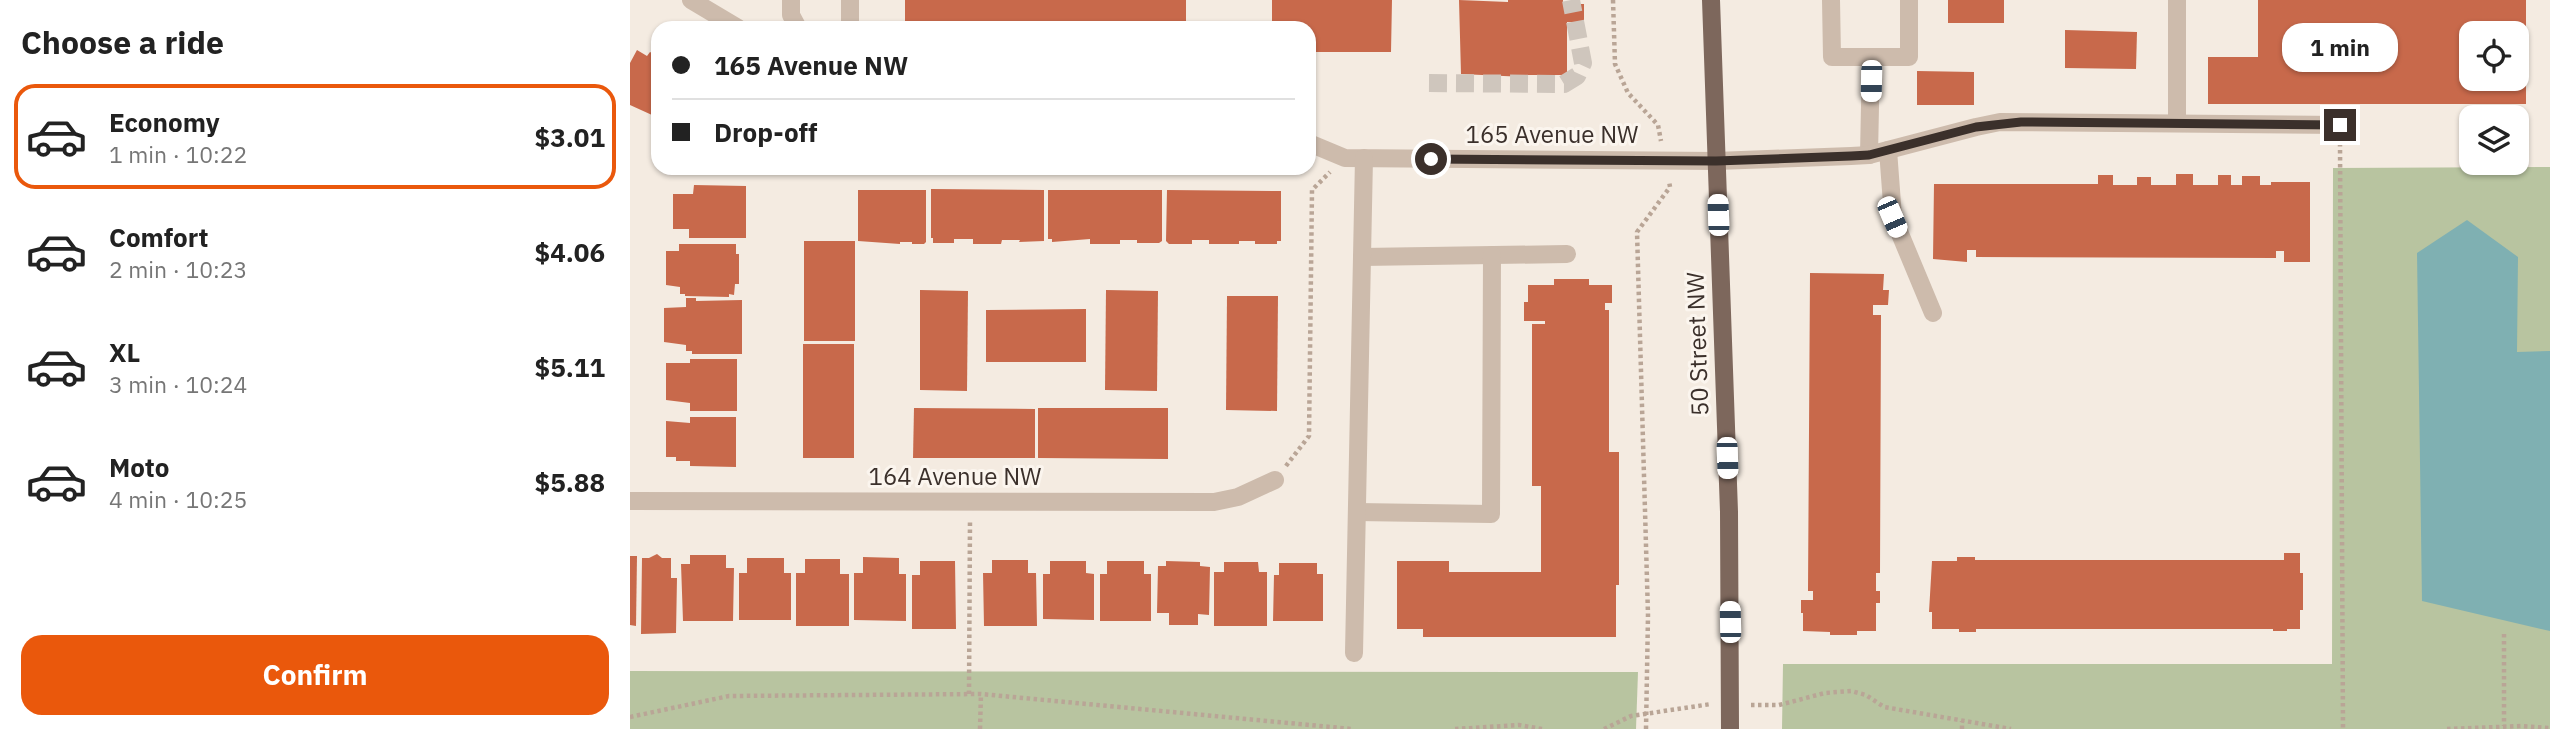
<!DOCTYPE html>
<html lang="en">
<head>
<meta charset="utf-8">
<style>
  body { margin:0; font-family:"IBM Plex Sans",sans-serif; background:#f6f6f6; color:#222; height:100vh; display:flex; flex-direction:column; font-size:26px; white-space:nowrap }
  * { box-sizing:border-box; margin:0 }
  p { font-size:23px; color:#767676 }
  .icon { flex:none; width:38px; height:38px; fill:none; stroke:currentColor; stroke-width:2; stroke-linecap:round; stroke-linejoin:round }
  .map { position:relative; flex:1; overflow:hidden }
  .sheet { display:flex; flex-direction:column; background:#fff; width:630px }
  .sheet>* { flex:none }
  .top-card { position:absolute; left:21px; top:21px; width:665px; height:154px; border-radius:21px; box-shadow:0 2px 5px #0004; display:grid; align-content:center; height:154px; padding:0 21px; background:#fff }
  .buttons { position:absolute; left:1829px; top:21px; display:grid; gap:14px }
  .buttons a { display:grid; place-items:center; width:70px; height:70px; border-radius:14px; background:#fff; box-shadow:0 2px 5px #0004; font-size:35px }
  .end { position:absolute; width:32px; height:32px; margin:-16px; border:9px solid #3b302b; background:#fff; box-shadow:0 0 0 4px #fff }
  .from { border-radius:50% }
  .bubble { position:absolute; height:49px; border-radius:21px; background:#fff; box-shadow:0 2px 5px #0004; font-size:23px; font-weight:700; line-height:49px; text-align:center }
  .car { position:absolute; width:21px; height:42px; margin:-21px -10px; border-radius:9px; box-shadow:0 0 5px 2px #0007; background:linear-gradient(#fff 24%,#345 0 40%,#fff 0 76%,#345 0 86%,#fff 0) }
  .top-card b { display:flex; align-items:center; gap:24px; height:66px; font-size:26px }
  .top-card b+b { border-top:2px solid #e0e0e0 }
  .top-card i { width:18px; height:18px; background:#222 }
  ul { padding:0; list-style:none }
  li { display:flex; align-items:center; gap:21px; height:105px; margin:0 14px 10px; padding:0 7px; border:4px solid transparent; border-radius:21px }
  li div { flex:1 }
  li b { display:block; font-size:26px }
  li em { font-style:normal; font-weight:700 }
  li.on { border-color:#ea580c }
  li>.icon { width:63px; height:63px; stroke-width:1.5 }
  h2 { padding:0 21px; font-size:32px; line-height:84px }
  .primary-button { display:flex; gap:14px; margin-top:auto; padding:14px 21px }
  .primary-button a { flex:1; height:80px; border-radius:21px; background:#ea580c; color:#fff; font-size:28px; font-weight:700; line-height:80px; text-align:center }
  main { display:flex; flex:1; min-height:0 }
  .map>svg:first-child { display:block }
</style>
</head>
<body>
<main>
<section class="sheet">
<h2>Choose a ride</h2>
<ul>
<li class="on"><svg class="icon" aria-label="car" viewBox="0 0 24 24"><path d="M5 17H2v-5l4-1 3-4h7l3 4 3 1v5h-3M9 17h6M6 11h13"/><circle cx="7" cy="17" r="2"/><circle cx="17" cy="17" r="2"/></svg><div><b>Economy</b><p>1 min · 10:22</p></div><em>$3.01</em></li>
<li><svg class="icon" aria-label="car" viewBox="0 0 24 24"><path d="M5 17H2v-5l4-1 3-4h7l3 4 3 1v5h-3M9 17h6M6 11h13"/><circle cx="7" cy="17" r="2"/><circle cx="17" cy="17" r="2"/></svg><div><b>Comfort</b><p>2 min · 10:23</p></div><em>$4.06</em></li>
<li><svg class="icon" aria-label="car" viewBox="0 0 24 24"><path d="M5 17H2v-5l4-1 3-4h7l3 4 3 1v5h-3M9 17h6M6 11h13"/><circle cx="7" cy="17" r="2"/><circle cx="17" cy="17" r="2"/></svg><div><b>XL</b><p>3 min · 10:24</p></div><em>$5.11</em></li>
<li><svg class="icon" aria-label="car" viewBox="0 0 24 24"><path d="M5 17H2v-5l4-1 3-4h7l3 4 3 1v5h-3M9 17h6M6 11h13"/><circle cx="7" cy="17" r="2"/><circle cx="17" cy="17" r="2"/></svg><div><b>Moto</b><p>4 min · 10:25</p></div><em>$5.88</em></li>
</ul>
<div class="primary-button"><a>Confirm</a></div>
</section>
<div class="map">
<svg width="1920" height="729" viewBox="0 0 1920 729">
  <rect width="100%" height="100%" fill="#f4ebe1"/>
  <g fill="#b8c4a0">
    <polygon points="1920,167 1920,729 1152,729 1153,664 1702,664 1703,168"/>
    <polygon points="0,671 1008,672 1006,729 0,729"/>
  </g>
  <polygon fill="#7fb0b2" points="1837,220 1888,257 1887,352 1920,351 1920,631 1792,601 1787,253"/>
  <g fill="#c8694b" fill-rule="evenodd">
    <rect x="275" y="0" width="281" height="28"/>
    <polygon points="642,0 762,0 761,52 679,52 679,28 642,28"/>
    <polygon points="829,0 878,2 878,0 933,0 933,4 954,4 954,22 937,22 937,75 895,75 895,77 831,74"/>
    <rect x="1318" y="0" width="56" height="23"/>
    <path d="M1628 0H1896V104H1578V57H1628ZM1841 33H1886V79H1841Z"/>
    <polygon points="1435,30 1507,32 1506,69 1435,68"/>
    <polygon points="7,50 17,56 20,52 28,56 28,108 22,115 0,105 0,63"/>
    <polygon points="1287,71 1344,72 1344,105 1287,105"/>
    <polygon points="1546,174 1563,174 1563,185 1588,185 1588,175 1601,175 1601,185 1612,185 1612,176 1630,176 1630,185 1641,185 1641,182 1680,182 1680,262 1654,262 1654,251 1646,251 1646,258 1346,257 1346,250 1337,250 1337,262 1303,259 1304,184 1468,184 1468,175 1483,175 1483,185 1507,185 1507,177 1521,177 1521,185 1546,185"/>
    <polygon points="64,185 116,186 116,238 59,238 59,229 43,229 43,194 63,194"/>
    <polygon points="301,189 414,190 414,241 389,242 390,240 372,240 371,244 343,244 343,239 324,239 324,243 303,243 303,238 301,238"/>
    <polygon points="228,190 296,190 296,242 294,244 282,244 282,242 270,242 270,244 228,241"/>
    <polygon points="418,190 532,190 532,241 529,243 507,243 507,240 490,240 490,244 460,244 460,239 422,242 422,239 418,239"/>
    <polygon points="537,190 651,191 651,241 647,241 647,244 625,244 625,241 609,241 609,244 579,244 579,240 562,240 562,244 539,244 536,241"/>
    <rect x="174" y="241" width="51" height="100"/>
    <polygon points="49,244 106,244 106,254 109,254 109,284 105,284 104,295 99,294 99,297 55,296 55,294 50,294 50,287 36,285 36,251 49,251"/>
    <polygon points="1180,273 1254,274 1253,290 1259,290 1258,305 1243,305 1243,315 1251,315 1250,573 1246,573 1246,591 1250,591 1250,603 1246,603 1246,631 1227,631 1227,635 1200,635 1200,632 1173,631 1173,613 1171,613 1171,600 1183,600 1183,591 1178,591"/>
    <polygon points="924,279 959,279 959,285 982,285 982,303 975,303 975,310 979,310 979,452 989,452 989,585 986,585 986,637 793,637 793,629 767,629 767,561 819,561 819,572 911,572 911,486 902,486 902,324 915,324 915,321 894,321 894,302 898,302 898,285 924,285"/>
    <polygon points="290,290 338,291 337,391 290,390"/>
    <polygon points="476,290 528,291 527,391 475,390"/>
    <polygon points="597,296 648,296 647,411 596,410"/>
    <polygon points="56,298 66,298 66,301 112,300 112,354 62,354 62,351 56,351 56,345 34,342 34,308 56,307"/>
    <polygon points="456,309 456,362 356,362 356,310"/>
    <rect x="173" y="344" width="51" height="114"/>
    <polygon points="60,359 107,359 107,411 60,411 60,403 36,400 36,363 60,363"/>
    <polygon points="284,408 405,409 405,458 283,458"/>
    <polygon points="408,408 538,408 538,459 408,458"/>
    <polygon points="60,417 106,417 106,467 60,466 60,461 46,461 46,457 36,457 36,421 60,423"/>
    <polygon points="1654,553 1670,553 1670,573 1673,573 1673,610 1670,610 1670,629 1657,629 1657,631 1643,631 1643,629 1346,629 1346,632 1329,632 1329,629 1302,629 1302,612 1299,612 1302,561 1327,561 1327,557 1345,557 1345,560 1654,560"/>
    <polygon points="27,554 32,558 41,558 41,578 47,578 46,633 11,634 12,558 19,558"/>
    <polygon points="60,555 96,555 96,568 104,568 103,621 53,621 51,564 60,564"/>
    <polygon points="0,556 7,556 6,626 0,625"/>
    <polygon points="233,557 269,558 269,574 276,574 276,621 224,620 224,573 233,573"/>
    <polygon points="117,558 154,558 154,573 161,573 161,620 109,620 109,573 117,573"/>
    <polygon points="175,559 210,559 210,574 219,574 219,626 166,626 166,573 175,573"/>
    <polygon points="362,560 398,560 398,573 406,573 407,626 354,626 353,573 362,573"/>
    <polygon points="290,561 325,561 326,629 282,629 282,575 290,575"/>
    <polygon points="420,561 456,561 456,573 464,574 464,620 413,619 413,574 420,574"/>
    <polygon points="477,561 514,561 514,574 521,574 521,621 470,621 470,574 477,574"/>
    <polygon points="536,561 570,562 570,566 580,567 579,615 568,614 568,625 539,625 539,613 527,613 528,566 536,566"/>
    <polygon points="594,562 628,562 629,572 637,572 637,626 584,626 584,572 594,572"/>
    <polygon points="649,563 687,563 687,574 693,574 693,621 643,621 644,575 649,575"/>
  </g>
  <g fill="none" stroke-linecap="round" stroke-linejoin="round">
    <polyline stroke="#cfc6bd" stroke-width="18" stroke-dasharray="18 9" stroke-linecap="butt" points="799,83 934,84 947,76 953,63 941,0"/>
    <g stroke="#b9a596" stroke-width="4.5" stroke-dasharray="3.5 3.5" stroke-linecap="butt">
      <polyline points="983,0 985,64 998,93 1028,125 1031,141"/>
      <polyline points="1710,143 1713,729"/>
      <polyline points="656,466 679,436 682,190 700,172"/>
      <polyline points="1874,634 1874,726"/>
      <polyline points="339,694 340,520"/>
      <polyline points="1121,705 1149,705 1195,693 1221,691 1236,695 1254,707 1381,729"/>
      <polyline points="0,717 99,696 351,694 722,729"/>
      <polyline points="350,729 351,694"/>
      <polyline points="825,729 889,725 912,729"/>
      <polyline points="974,729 1001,716 1081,704"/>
      <polyline points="1016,729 1018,615 1007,232 1040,187 1039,181"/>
      <polyline points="1332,729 1332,721"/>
      <polyline points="1817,729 1891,726 1920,728"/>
    </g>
    <g stroke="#cdbbac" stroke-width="18">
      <polyline points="61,0 108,28"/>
      <polyline points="161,0 161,15 168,28"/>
      <polyline points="1201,0 1202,57 1241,57 1239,155"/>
      <polyline points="220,28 220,0"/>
      <polyline points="1241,57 1279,57 1279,0"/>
      <polyline points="1547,123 1547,0"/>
      <polyline points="679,143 715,158 1086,161 1221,156 1239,155 1346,127 1370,122 1710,125"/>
      <polyline points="1258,150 1263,217 1303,313"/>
      <polyline points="732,257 937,254"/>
      <polyline points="0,501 584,502 608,497 645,480"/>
      <polyline points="727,512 861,514 862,255"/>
      <polyline points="724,653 734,158"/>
    </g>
    <polyline stroke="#7d675c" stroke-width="18" points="1081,0 1099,512 1100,729"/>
  </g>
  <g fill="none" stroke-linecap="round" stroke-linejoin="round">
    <polyline stroke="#3b302b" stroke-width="9" points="801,159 1086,161 1221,156 1239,155 1346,127 1391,122 1710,125"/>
  </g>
  <g text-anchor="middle" stroke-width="6" stroke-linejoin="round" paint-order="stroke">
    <g font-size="24" fill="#3b302b" stroke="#fbf5ee">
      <text x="922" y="143">165 Avenue NW</text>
      <text transform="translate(1068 344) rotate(-92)" y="8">50 Street NW</text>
      <text x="325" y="485">164 Avenue NW</text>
    </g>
  </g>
</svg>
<div class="buttons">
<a><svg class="icon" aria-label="locate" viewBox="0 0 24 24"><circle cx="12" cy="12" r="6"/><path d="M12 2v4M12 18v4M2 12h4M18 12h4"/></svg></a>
<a><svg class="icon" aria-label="layers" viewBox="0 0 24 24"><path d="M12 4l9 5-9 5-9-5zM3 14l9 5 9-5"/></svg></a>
</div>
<i class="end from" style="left:801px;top:159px"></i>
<i class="end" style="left:1710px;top:125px"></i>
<div class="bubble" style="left:1652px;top:23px;width:116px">1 min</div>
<i class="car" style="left:1241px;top:81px;rotate:181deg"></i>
<i class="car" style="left:1088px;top:215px;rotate:358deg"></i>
<i class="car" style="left:1262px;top:217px;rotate:157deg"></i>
<i class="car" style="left:1097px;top:458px;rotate:178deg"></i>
<i class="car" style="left:1100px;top:622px;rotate:359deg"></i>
<div class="top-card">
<b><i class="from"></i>165 Avenue NW</b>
<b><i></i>Drop-off</b>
</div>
</div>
</main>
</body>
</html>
